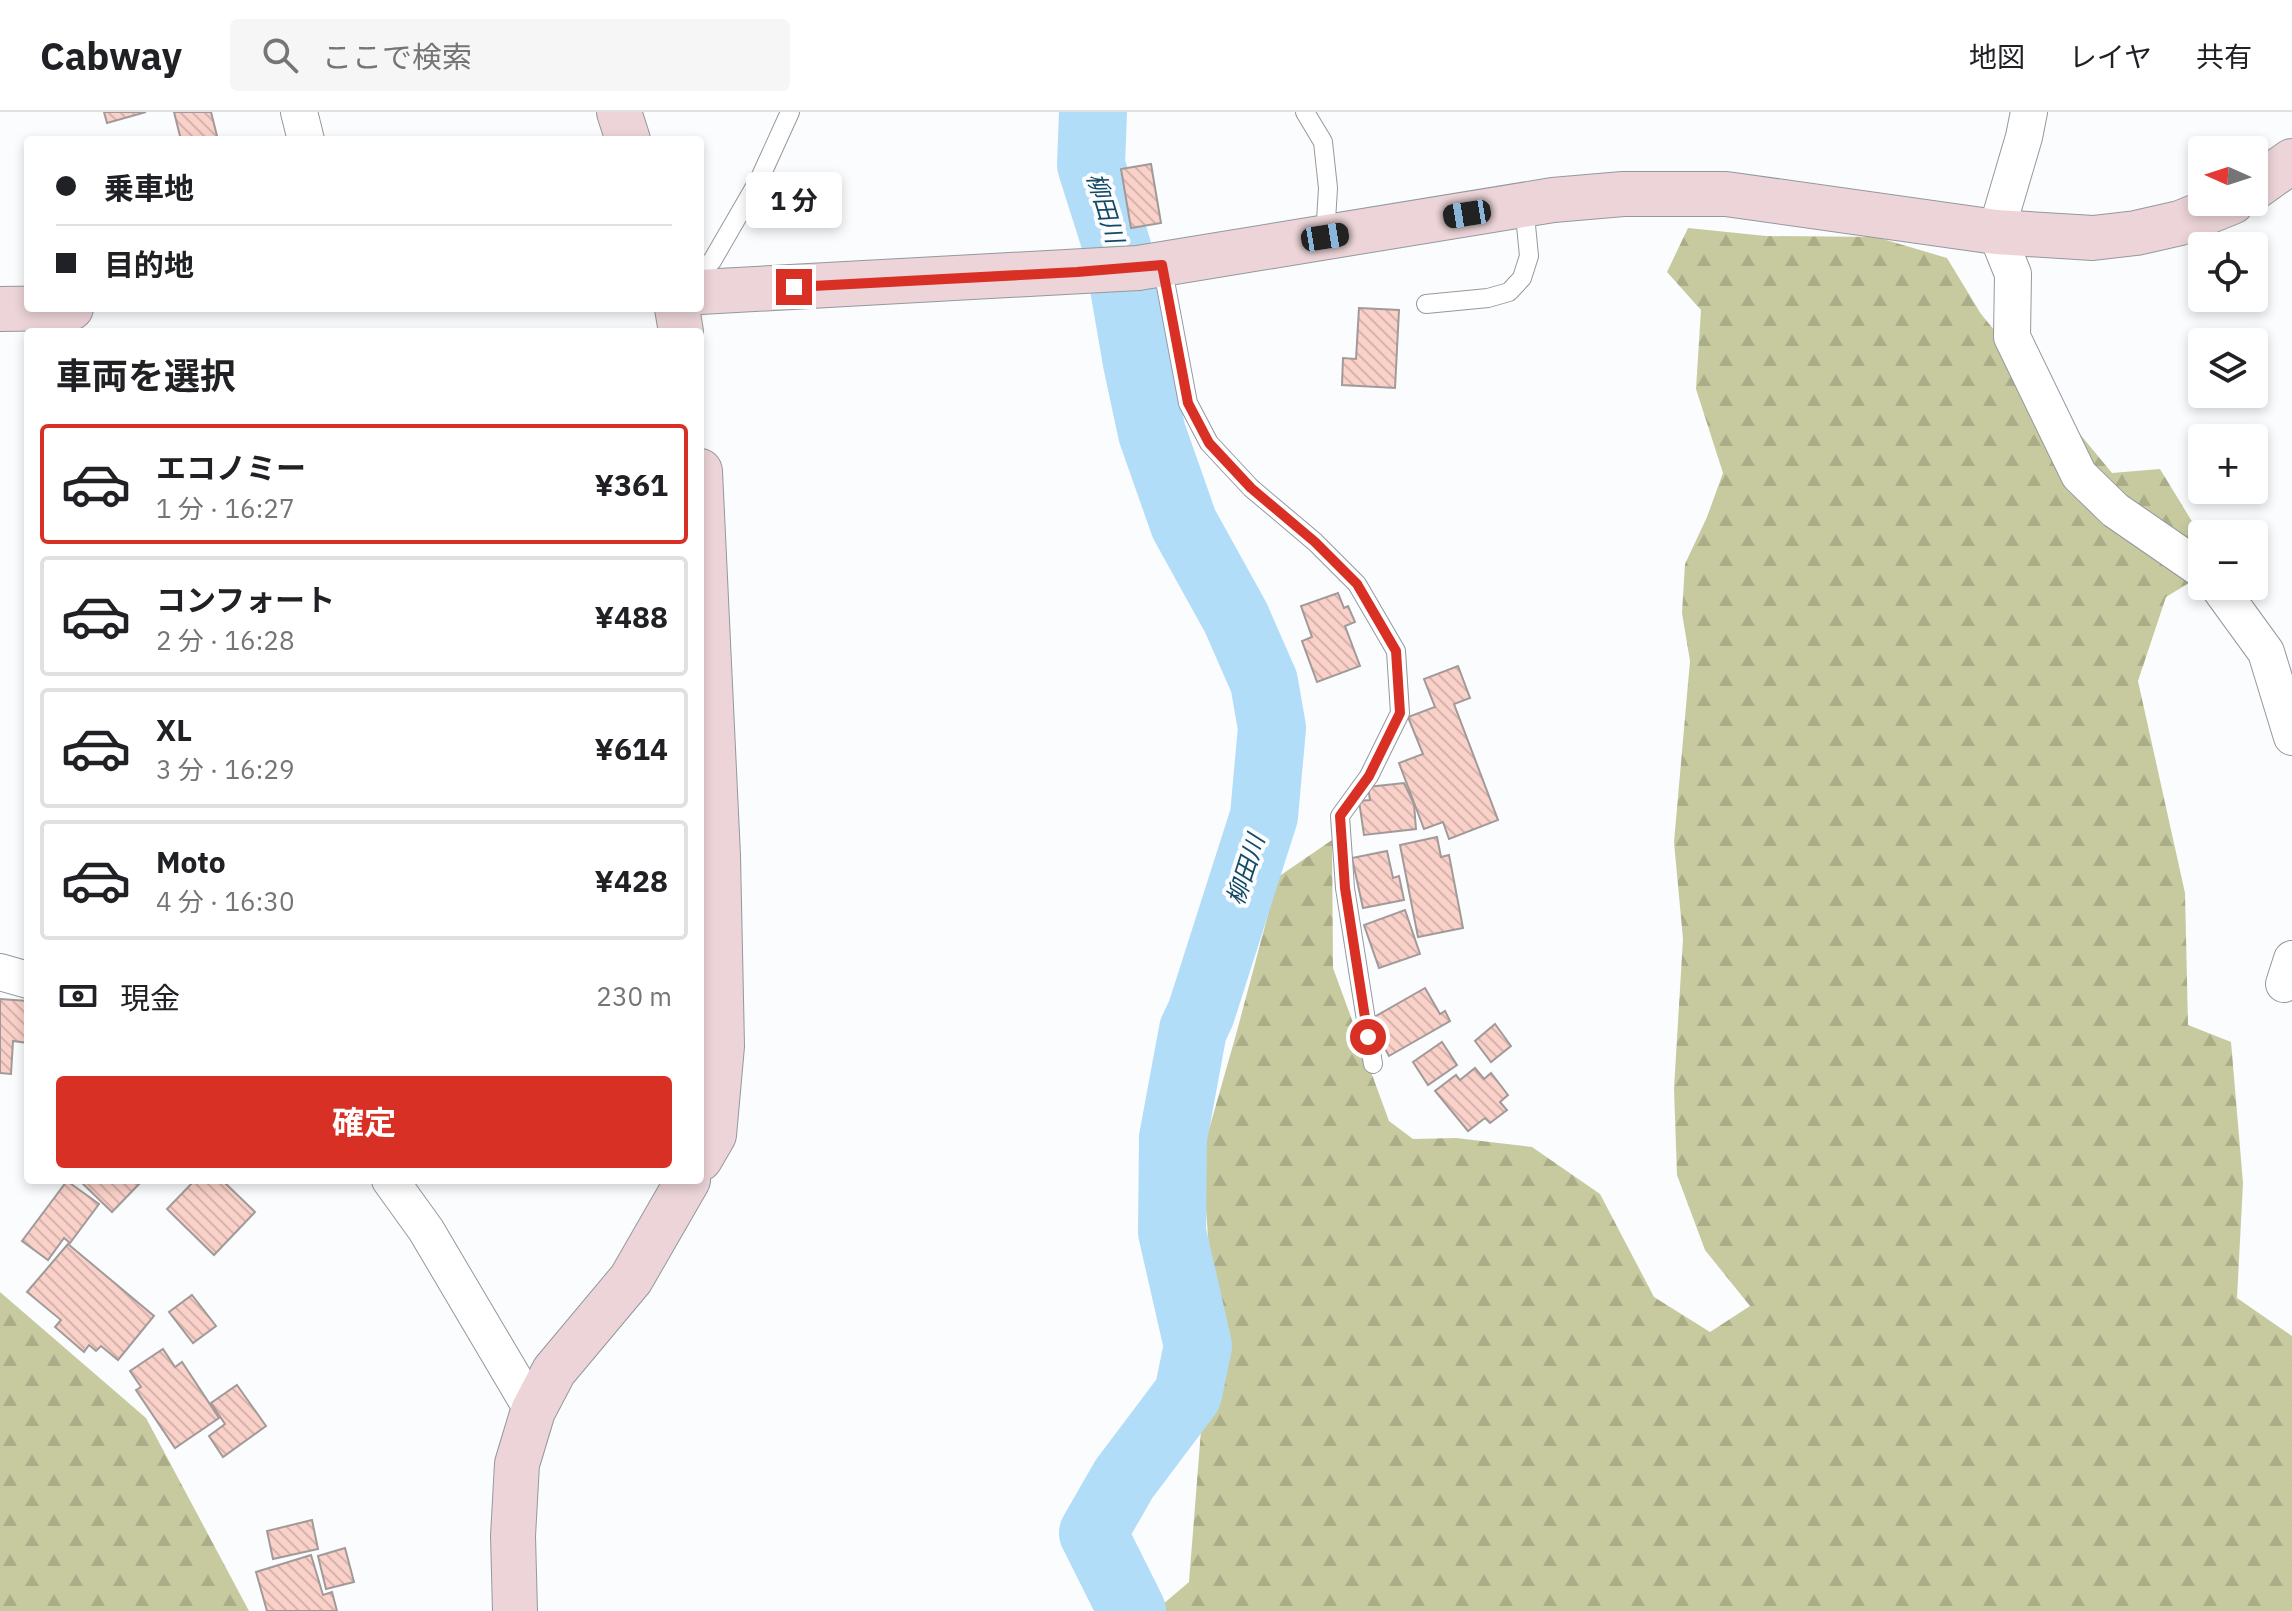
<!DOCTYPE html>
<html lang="ja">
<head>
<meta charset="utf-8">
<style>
  body { margin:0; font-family:"IBM Plex Sans","Noto Sans JP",sans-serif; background:#f6f6f6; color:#202124; height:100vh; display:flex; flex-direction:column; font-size:30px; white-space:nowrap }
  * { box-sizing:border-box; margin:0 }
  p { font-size:26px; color:#757577 }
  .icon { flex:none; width:44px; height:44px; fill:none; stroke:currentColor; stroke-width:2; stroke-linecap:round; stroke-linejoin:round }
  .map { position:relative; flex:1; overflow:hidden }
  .side { position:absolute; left:24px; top:216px; width:680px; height:856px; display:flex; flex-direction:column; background:#fff; border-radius:8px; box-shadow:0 4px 12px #0003 }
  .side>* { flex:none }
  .top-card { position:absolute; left:24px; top:24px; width:680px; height:176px; border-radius:8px; box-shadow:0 4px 12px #0003; display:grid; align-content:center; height:176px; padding:0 32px; background:#fff }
  .needle { width:52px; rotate:273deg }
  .controls { position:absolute; left:2188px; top:24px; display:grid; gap:16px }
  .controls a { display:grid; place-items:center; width:80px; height:80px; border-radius:8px; background:#fff; box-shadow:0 4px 12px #0003; font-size:40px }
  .end { position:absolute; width:36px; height:36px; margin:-18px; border:10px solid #d93025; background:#fff; box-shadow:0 0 0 4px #fff }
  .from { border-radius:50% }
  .bubble { position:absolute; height:56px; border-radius:8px; background:#fff; box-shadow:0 4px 12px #0003; font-size:26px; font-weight:700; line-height:56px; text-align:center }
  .car { position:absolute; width:24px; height:48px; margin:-24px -12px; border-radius:10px; box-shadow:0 0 6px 2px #0007; background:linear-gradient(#222 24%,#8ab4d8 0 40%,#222 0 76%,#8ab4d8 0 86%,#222 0) }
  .top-card b { display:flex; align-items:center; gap:28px; height:76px; font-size:30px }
  .top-card b+b { border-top:2px solid #e0e0e0 }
  .top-card i { width:20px; height:20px; background:#202124 }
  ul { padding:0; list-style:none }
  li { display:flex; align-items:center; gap:24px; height:120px; margin:0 16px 12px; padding:0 16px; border:4px solid #e0e0e0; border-radius:8px }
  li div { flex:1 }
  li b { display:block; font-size:30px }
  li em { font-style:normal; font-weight:700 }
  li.on { border-color:#d93025 }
  li>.icon { width:72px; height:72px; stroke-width:1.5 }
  h2 { padding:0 32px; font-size:36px; line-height:96px }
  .pay { display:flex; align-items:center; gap:20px; height:88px; padding:0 32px; font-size:30px }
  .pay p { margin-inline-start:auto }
  .cta { display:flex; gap:16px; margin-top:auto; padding:16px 32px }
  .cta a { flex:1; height:92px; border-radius:8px; background:#d93025; color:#fff; font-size:32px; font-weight:700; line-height:92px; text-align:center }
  header { display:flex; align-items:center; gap:48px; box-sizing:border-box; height:112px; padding:0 40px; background:#fff; border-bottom:2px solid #e0e0e0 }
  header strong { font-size:38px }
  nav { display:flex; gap:44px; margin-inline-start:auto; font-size:28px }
  .search { width:560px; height:72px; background:#f6f6f6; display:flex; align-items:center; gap:20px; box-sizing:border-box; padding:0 28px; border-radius:8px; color:#757577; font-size:30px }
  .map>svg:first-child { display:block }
</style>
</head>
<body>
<header>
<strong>Cabway</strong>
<div class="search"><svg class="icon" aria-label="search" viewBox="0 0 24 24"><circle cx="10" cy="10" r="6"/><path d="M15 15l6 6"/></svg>ここで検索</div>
<nav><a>地図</a><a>レイヤ</a><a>共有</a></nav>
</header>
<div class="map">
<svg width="2292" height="1499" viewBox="0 0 2292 1499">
  <defs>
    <pattern id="forest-firs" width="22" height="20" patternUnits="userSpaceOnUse" patternTransform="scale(2)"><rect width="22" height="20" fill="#c7ca9e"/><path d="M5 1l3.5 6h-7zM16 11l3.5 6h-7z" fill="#aaad88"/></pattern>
    <pattern id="building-back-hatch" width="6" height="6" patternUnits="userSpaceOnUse" patternTransform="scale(2)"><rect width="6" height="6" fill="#fad1c9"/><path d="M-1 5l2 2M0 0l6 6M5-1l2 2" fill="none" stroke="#d6b3ac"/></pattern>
  </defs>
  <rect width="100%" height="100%" fill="#fafcfe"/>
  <g fill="url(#forest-firs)">
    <polygon points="1688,116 1766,124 1876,125 1947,146 1981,202 2112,361 2160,357 2196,416 2189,471 2166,485 2138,569 2185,781 2188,913 2231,930 2243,1071 2237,1186 2292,1224 2292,1499 1155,1499 1189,1470 1212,1180 1202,1042 1237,919 1278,765 1332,728 1333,856 1389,1009 1413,1027 1456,1026 1532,1035 1600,1082 1654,1185 1710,1220 1750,1194 1705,1138 1677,1063 1674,977 1683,827 1674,730 1690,549 1682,501 1685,452 1707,405 1723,361 1696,277 1701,198 1667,160"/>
    <polygon points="0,1180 146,1306 249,1499 0,1499"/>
  </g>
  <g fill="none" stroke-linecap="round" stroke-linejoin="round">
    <polyline stroke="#b1ddf9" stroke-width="68" points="1093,0 1091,53 1117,135 1137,251 1152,321 1184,412 1236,506 1264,570 1272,616 1264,704 1201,901 1193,918 1173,1026 1172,1120 1198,1234 1188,1282 1124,1367 1093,1421 1132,1499"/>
  </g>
  <g fill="url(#building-back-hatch)" stroke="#a29a99" stroke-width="2">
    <polygon points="104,0 146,0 107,11"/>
    <polygon points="174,0 211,0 218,28 181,28"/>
    <polygon points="1151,52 1161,111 1131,116 1121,57"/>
    <polygon points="1359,196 1399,198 1395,276 1342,273 1343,246 1356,247"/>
    <polygon points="1338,481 1344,496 1348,494 1355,510 1345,514 1360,554 1317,570 1302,529 1312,525 1301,494"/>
    <polygon points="1458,554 1470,586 1454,592 1498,708 1449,727 1443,710 1424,717 1399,651 1423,642 1408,605 1435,595 1424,567"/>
    <polygon points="1404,671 1414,692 1416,717 1364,723 1359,689 1370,688 1368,675"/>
    <polygon points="1437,725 1441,745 1449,743 1463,816 1418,825 1400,733"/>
    <polygon points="1387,739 1393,766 1399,764 1404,788 1363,796 1352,746"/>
    <polygon points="1405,798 1420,842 1379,856 1364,813"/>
    <polygon points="1425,876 1440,902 1445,899 1450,909 1389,944 1369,908"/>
    <polygon points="0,887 28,889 28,931 13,929 11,962 0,961"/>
    <polygon points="1495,912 1511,934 1491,950 1475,929"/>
    <polygon points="1442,930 1457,953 1428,973 1413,950"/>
    <polygon points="1475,956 1484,967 1491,961 1508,983 1500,990 1507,998 1490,1011 1485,1006 1468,1019 1435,979 1456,963 1460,968"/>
    <polygon points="79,1068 140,1068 142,1069 112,1100"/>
    <polygon points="195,1068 222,1068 255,1100 214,1143 167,1097"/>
    <polygon points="67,1069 99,1092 70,1131 64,1126 48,1148 22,1129"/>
    <polygon points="68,1132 154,1204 118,1248 101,1234 96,1239 89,1233 84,1240 55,1215 61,1208 27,1180"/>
    <polygon points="192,1183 216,1214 193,1231 169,1200"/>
    <polygon points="163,1237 175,1255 182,1250 219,1306 175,1336 136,1278 141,1275 130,1259"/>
    <polygon points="237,1273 266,1314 223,1345 209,1324 225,1312 211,1291"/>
    <polygon points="312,1408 318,1437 273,1447 267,1419"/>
    <polygon points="345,1436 354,1470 326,1477 318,1444"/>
    <polygon points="311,1443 323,1483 332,1480 337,1499 267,1499 256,1460"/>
  </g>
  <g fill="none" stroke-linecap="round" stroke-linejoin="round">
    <defs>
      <g id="lane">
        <polyline points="1305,0 1323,30 1328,76 1325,125"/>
        <polyline points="1162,153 1188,291 1209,331 1251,376 1315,430 1357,472 1396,539 1400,601 1369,664 1340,704 1345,776 1373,952"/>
        <polyline points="700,159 712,149 760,66 790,0"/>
        <polyline points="1426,192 1488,186 1509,180 1522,166 1529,144 1524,93"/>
      </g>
      <g id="street">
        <polyline points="299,0 306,28"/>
        <polyline points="2029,0 2024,25 1996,120 2013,162 2012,225 2079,363 2115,398 2202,458"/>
        <polyline points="2218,474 2266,540 2292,625"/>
        <polyline points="0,860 28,868"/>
        <polyline points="2284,872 2292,847"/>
        <polyline points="390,1068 426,1118 533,1299"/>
      </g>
      <g id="secondary">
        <polyline points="619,0 628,28"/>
        <polyline points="2254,76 2292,49"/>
        <polyline points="700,180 1138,156 1553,88 1623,82 1726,82 1996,120 2093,126 2136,121 2180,111 2232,90"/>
        <polyline points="677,196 681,220"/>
        <polyline points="0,197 71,196"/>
        <polyline points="700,359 718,744 722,934 714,1023 700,1047"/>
        <polyline points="515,1499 513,1424 517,1352 533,1299 554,1259 631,1167 688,1068"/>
      </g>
    </defs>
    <use href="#lane" stroke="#94989e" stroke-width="20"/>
    <use href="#street" stroke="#94989e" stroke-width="38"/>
    <use href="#secondary" stroke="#94989e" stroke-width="46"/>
    <use href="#lane" stroke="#fff" stroke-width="18"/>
    <use href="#street" stroke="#fff" stroke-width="36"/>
    <use href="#secondary" stroke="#ecd4d8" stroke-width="44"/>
  </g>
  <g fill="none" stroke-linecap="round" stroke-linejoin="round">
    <polyline stroke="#d93025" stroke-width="10" points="794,175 1077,160 1162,153 1188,291 1209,331 1251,376 1315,430 1357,472 1396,539 1400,601 1369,664 1340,704 1345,776 1368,925"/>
  </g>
  <g text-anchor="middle" stroke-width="8" stroke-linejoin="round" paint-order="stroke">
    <g font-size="24" font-style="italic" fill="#144965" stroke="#fafcfe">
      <text transform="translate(1105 96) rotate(73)" y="8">柳田川</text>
      <text transform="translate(1246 758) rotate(-72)" y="8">柳田川</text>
    </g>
  </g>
</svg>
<div class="controls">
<a><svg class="needle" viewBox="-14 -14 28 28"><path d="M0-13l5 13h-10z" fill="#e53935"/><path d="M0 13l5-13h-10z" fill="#757577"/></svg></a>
<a><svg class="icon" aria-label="locate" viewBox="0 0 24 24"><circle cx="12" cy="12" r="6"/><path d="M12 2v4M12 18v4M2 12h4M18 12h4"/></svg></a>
<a><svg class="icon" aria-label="layers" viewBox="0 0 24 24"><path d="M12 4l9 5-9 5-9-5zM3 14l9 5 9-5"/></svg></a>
<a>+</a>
<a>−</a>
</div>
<i class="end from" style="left:1368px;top:925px"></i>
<i class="end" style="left:794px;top:175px"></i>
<div class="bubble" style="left:746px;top:60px;width:96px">1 分</div>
<i class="car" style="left:1467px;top:102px;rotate:261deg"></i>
<i class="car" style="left:1325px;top:125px;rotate:81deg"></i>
<div class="top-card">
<b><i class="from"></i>乗車地</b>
<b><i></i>目的地</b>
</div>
<section class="side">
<h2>車両を選択</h2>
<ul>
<li class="on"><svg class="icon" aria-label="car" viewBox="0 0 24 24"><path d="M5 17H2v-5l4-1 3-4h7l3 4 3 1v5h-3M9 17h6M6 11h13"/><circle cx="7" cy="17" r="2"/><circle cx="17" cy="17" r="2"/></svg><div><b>エコノミー</b><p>1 分 · 16:27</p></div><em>¥361</em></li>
<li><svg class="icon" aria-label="car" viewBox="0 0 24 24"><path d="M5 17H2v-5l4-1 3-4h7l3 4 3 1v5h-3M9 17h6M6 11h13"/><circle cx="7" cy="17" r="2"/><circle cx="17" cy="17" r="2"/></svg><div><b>コンフォート</b><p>2 分 · 16:28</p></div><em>¥488</em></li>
<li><svg class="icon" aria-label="car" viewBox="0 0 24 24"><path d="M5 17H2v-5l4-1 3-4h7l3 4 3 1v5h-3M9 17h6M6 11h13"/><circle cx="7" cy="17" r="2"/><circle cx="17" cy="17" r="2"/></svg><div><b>XL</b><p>3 分 · 16:29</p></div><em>¥614</em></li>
<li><svg class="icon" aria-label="car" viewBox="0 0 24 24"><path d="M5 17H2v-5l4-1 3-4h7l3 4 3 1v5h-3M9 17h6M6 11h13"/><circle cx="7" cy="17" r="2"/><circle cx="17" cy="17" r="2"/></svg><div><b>Moto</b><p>4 分 · 16:30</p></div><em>¥428</em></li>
</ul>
<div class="pay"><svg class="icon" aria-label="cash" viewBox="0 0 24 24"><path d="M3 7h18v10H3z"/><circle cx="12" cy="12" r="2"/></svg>現金<p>230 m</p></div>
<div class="cta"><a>確定</a></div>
</section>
</div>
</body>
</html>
